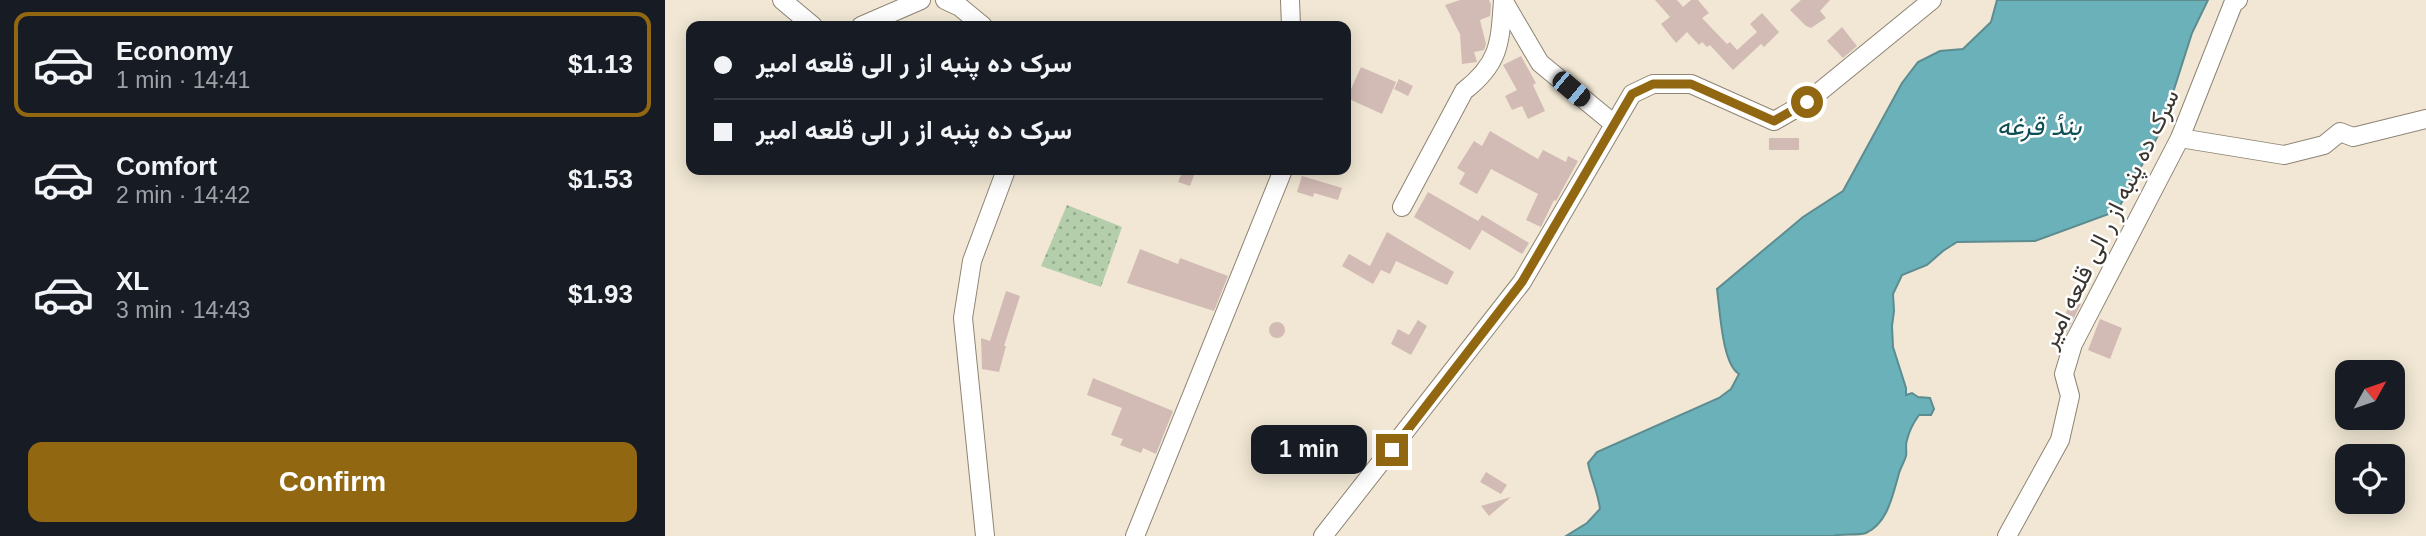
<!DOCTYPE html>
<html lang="en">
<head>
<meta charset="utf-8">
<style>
  body { margin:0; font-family:Arial,Vazirmatn,sans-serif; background:#20242c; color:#f1f3f6; height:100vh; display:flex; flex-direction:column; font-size:26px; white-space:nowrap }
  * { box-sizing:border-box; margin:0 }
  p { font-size:23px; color:#9ea1a6 }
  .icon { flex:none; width:38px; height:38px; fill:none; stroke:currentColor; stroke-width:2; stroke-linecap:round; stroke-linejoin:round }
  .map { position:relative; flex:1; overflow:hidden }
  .drawer { display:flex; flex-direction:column; background:#171b24; width:665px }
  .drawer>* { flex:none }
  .guide { position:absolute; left:21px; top:21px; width:665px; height:154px; border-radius:14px; box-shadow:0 4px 18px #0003; display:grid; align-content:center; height:154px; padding:0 28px; background:#171b24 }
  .needle { width:46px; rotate:50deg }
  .tools { position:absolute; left:1670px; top:360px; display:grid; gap:14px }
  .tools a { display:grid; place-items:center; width:70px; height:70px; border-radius:14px; background:#171b24; box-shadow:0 4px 18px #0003; font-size:35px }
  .end { position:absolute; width:32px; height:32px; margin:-16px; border:9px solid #926711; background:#fff; box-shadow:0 0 0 4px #fff }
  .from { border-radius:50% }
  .bubble { position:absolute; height:49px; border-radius:14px; background:#171b24; box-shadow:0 4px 18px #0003; font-size:23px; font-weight:600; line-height:49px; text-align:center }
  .car { position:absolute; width:21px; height:42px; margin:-21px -10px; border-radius:9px; box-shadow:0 0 5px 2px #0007; background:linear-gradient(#222 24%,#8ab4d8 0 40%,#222 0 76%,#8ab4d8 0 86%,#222 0) }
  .guide b { display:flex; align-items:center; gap:24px; height:66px; font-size:26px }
  .guide b+b { border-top:2px solid #363941 }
  .guide i { width:18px; height:18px; background:#f1f3f6 }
  ul { padding:12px 0 0; list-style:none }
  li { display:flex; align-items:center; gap:21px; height:105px; margin:0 14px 10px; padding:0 14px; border:4px solid transparent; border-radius:14px }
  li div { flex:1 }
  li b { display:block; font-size:26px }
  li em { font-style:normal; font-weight:600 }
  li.on { border-color:#926711 }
  li>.icon { width:63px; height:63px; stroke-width:1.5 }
  .button { display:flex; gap:14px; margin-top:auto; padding:14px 28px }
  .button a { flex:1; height:80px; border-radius:14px; background:#926711; color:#fff; font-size:28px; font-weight:600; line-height:80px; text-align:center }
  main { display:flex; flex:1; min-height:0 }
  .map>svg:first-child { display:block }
</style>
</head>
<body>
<main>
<section class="drawer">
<ul>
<li class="on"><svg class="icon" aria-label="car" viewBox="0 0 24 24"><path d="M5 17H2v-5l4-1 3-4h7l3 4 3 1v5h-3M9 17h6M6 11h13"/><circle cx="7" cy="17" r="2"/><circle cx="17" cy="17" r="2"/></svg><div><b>Economy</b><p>1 min · 14:41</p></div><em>$1.13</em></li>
<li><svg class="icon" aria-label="car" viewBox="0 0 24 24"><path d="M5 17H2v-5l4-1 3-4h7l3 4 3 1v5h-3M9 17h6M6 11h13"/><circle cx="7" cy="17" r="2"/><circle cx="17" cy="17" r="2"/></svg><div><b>Comfort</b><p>2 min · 14:42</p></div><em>$1.53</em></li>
<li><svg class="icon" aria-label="car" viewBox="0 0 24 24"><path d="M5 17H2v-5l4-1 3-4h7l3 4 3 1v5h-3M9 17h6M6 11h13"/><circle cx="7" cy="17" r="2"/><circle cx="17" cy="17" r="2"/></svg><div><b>XL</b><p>3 min · 14:43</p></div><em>$1.93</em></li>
</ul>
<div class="button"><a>Confirm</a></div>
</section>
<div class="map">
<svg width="1761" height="536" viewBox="0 0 1761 536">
  <defs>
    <pattern id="park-dots" width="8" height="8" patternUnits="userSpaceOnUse" patternTransform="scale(1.75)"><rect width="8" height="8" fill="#b4ceab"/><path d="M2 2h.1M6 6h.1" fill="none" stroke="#93a88c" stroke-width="1.8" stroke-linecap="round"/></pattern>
  </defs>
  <rect width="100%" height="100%" fill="#f1e7d4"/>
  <polygon fill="url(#park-dots)" points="402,205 457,227 436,287 376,266"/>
  <path fill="#6bb1b9" stroke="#5c8c90" stroke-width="2" d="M1332 0H1543L1527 33 1496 130 1452 211 1370 241 1292 242 1278 251 1262 265 1237 275 1228 294 1229 311 1227 326 1228 347 1241 388V395L1247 393 1253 397 1265 398 1269 409 1266 415H1254C1249 422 1244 431 1242 440 1240 445 1242 451 1241 456 1239 463 1234 470 1233 477 1227 498 1222 523 1201 533 1190 536 1178 533 1168 536H901L922 523 935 509C933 492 926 479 923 463L932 452 1054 398 1066 389 1074 374C1057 364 1055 310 1052 289L1138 217 1178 191 1237 83 1253 62 1275 51 1298 49 1326 22Z"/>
  <g fill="#d2bbb4">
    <polygon points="795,0 824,0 826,5 825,16 815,20 821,44 819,50 809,52 812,62 797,64 795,34 780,5"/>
    <polygon points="990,0 1012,0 1018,7 1026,0 1033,0 1044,13 1037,18 1062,44 1065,42 1072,50 1092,32 1085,24 1097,13 1114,32 1099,47 1096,44 1068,70 1045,45 1042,47 1037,42 1034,45 1022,32 1011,43 996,24 1005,17"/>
    <polygon points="1136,0 1165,0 1155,11 1161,18 1146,28 1141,26 1125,10"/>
    <polygon points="1177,27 1192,46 1178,58 1162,41"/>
    <polygon points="856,56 871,83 868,85 880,111 863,119 857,106 847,110 840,96 852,90 838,65"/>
    <polygon points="696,67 731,82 717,114 682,98"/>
    <polygon points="734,79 748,86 743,96 729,89"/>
    <polygon points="825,131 873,159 878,150 901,162 903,156 913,161 891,201 889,200 876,227 861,220 873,194 826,169 812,194 794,184 800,173 792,168 809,141 817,146"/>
    <rect x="1104" y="138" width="30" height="12"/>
    <polygon points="518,170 531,170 525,186 513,182"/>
    <polygon points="637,176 677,188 673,200 649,193 648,197 632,192"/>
    <polygon points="763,192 813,221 817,215 864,243 857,254 817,230 805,250 749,217"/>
    <polygon points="722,232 789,272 782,285 731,261 725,274 716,270 708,284 677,266 684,254 705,266"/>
    <polygon points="475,249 513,264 515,258 563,276 549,311 462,283"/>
    <polygon points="341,291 355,296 339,346 341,346 334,372 317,369 316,338 325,341"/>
    <polygon points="1407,300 1416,304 1397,341 1389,337"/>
    <polygon points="1435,319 1457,328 1445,359 1423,350"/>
    <polygon points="753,320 762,326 746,355 726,344 733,329 744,335"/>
    <circle cx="612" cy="330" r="8"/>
    <polygon points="428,378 508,411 491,454 478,448 476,453 455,445 458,439 446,435 457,408 422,395"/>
    <polygon points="821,472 842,485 836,494 815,482"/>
    <polygon points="846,497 824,516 816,506"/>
  </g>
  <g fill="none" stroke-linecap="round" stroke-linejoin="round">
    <defs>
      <g id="minor">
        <polyline points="117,0 148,26"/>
        <polyline points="280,0 295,7 318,26"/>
        <polyline points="625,0 626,26"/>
        <polyline points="838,0 875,63 949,124"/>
        <polyline points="196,26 256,0"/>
        <polyline points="1515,138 1619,155 1659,145 1675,132 1688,137 1761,119"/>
        <path d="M737 207 799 91C835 63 835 43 838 0"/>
        <polyline points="320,536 298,318 307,261 341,170"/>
        <polyline points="470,536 618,170"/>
        <polyline points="658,536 857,282 967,94 988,84 1026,84 1109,121 1142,102 1267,0"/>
        <polyline points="1342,536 1395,440 1405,396 1399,374 1408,344 1515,138 1568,4 1573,0"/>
      </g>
    </defs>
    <use href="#minor" stroke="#8d8473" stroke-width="20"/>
    <use href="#minor" stroke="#fff" stroke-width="18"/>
  </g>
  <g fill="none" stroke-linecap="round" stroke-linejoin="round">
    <polyline stroke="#926711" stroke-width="9" points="727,450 857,282 967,94 988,84 1026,84 1109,121 1142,102"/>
  </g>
  <g text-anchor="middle" stroke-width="5" stroke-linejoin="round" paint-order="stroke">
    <g font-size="24" fill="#3a362f" stroke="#fff">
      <text transform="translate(1445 219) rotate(-64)" y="8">سرک ده پنبه از ر الی قلعه امیر</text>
    </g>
    <g font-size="26" font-style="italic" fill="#0e4e54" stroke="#fff">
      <text x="1374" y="135">بندٔ قرغه</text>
    </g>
  </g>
</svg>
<div class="tools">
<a><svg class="needle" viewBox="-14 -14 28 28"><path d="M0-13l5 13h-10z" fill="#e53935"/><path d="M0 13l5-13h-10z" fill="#9ea1a6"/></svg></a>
<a><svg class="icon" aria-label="locate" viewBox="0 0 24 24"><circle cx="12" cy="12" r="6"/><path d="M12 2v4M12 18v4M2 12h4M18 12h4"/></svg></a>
</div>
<i class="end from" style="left:1142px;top:102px"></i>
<i class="end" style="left:727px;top:450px"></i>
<div class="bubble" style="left:586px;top:425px;width:116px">1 min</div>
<i class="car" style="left:906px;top:89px;rotate:130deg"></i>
<div class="guide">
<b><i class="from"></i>سرک ده پنبه از ر الی قلعه امیر</b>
<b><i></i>سرک ده پنبه از ر الی قلعه امیر</b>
</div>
</div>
</main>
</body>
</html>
